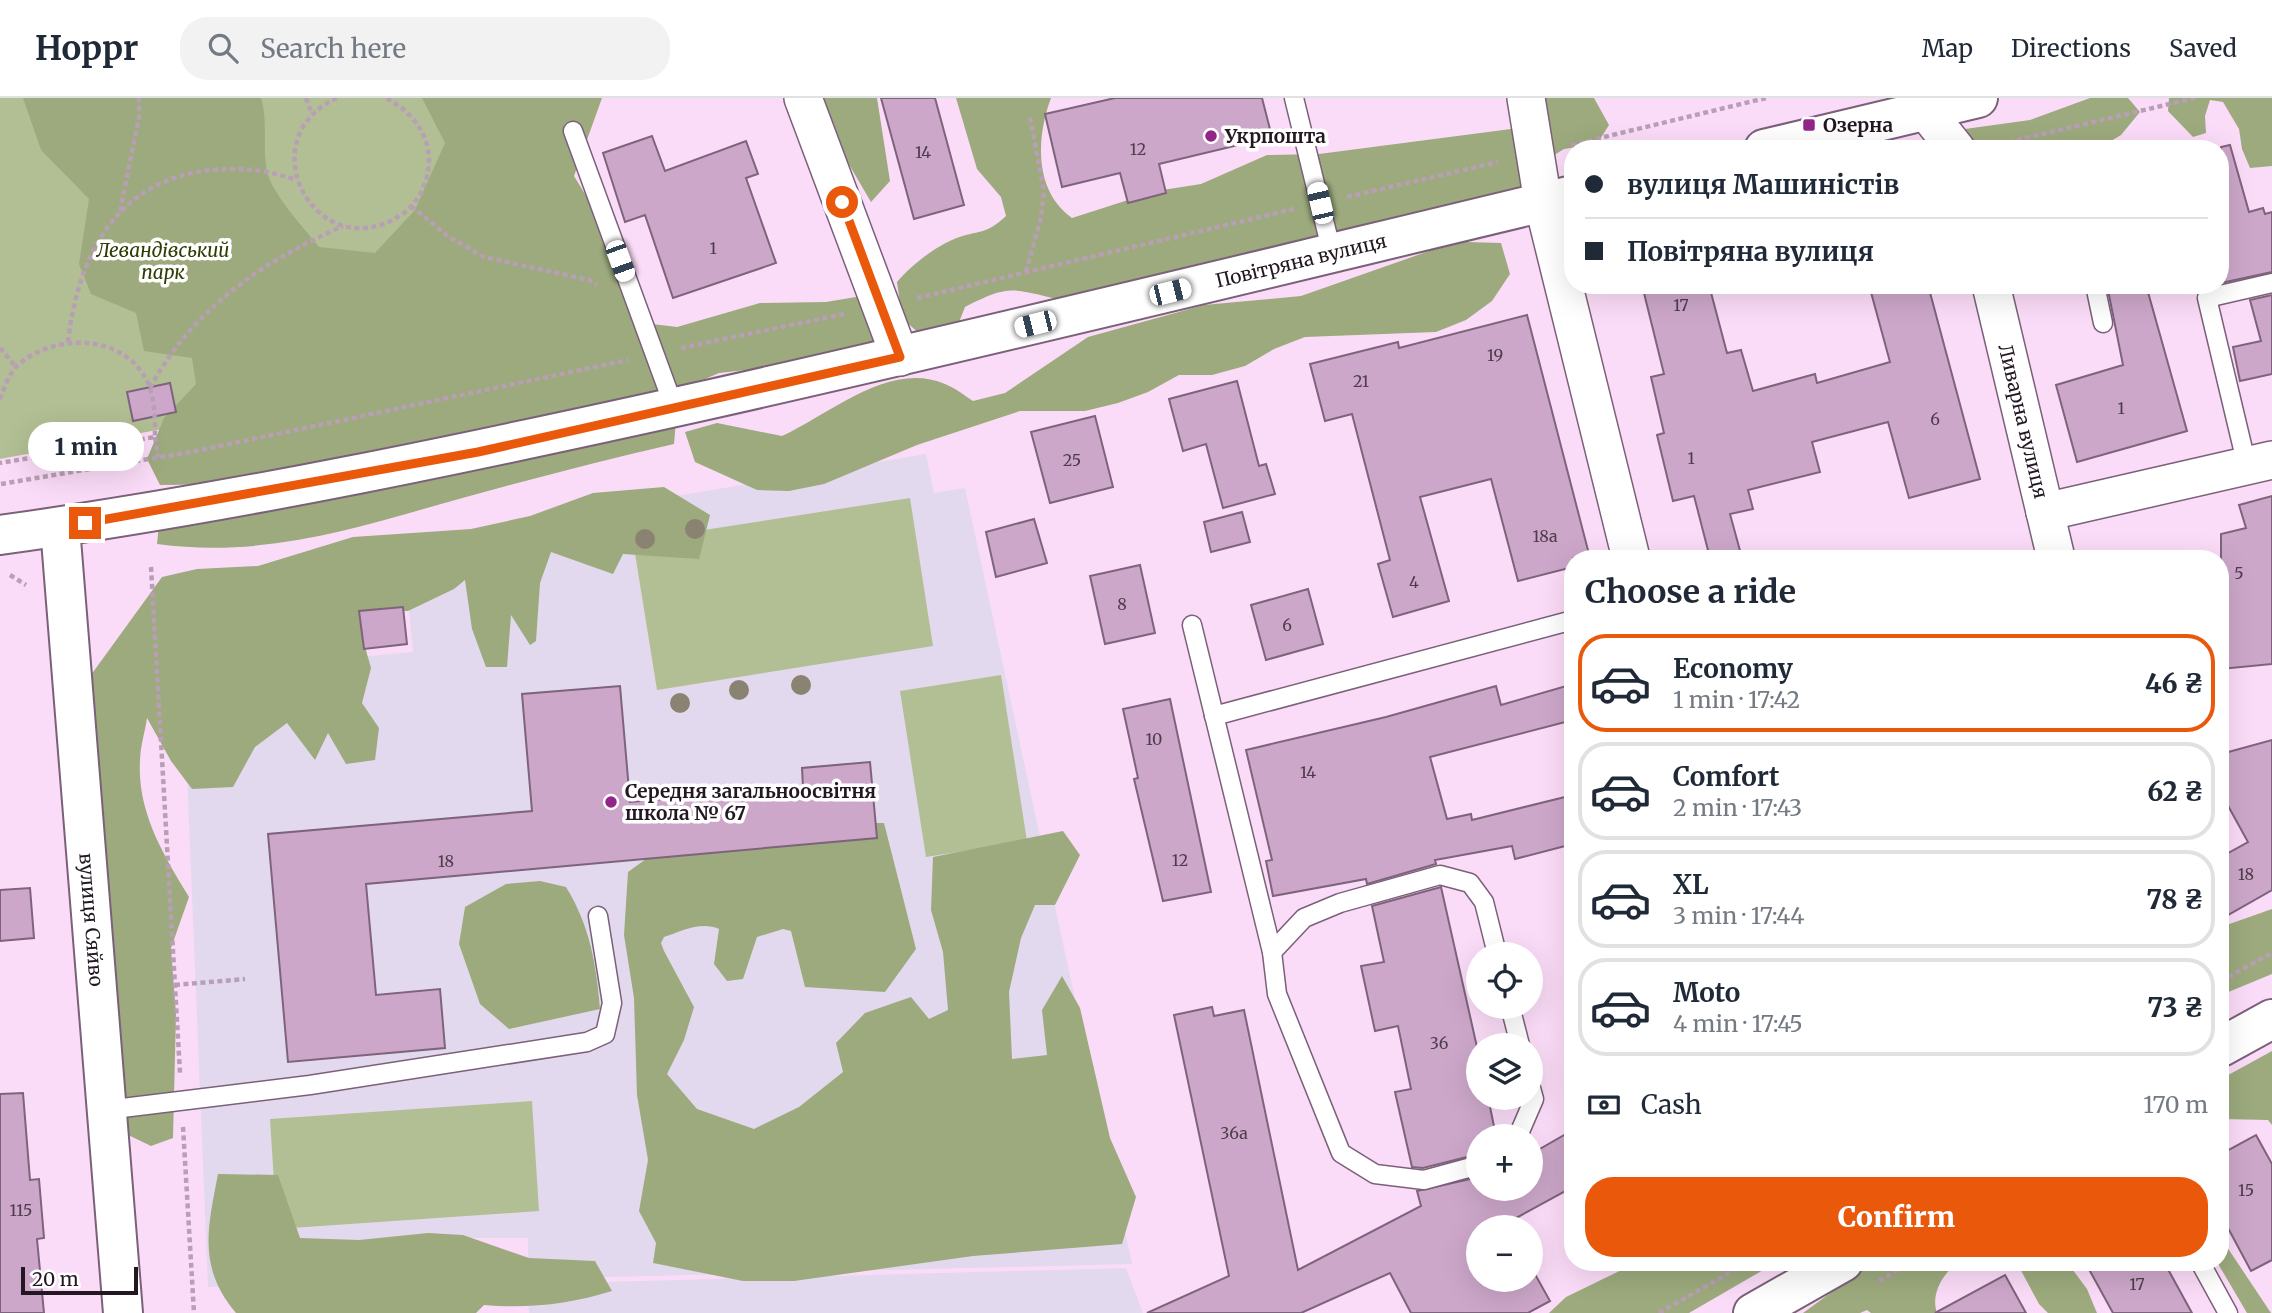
<!DOCTYPE html>
<html lang="en">
<head>
<meta charset="utf-8">
<style>
  body { margin:0; font-family:Merriweather,serif; background:#f2f2f3; color:#1f2937; height:100vh; display:flex; flex-direction:column; font-size:26px; white-space:nowrap }
  * { box-sizing:border-box; margin:0 }
  p { font-size:23px; color:#747a83 }
  .icon { flex:none; width:38px; height:38px; fill:none; stroke:currentColor; stroke-width:2; stroke-linecap:round; stroke-linejoin:round }
  .map { position:relative; flex:1; overflow:hidden }
  .panel { position:absolute; left:1564px; top:452px; width:665px; height:721px; display:flex; flex-direction:column; background:#fff; border-radius:28px; box-shadow:0 7px 28px #0002 }
  .panel>* { flex:none }
  .guide { position:absolute; left:1564px; top:42px; width:665px; height:154px; border-radius:28px; box-shadow:0 7px 28px #0002; display:grid; align-content:center; height:154px; padding:0 21px; background:#fff }
  .buttons { position:absolute; left:1466px; top:844px; display:grid; gap:14px }
  .buttons a { display:grid; place-items:center; width:77px; height:77px; border-radius:50%; background:#fff; box-shadow:0 7px 28px #0002; font-size:35px }
  .scale { position:absolute; left:21px; bottom:18px; width:117px; box-sizing:border-box; padding-left:7px; border:4px solid #231822; border-top:0; font-size:19px; line-height:24px; white-space:nowrap; color:#231822; -webkit-text-stroke:5px #fff; paint-order:stroke }
  .end { position:absolute; width:32px; height:32px; margin:-16px; border:9px solid #ea580c; background:#fff; box-shadow:0 0 0 4px #fff }
  .from { border-radius:50% }
  .bubble { position:absolute; height:49px; border-radius:24px; background:#fff; box-shadow:0 7px 28px #0002; font-size:23px; font-weight:800; line-height:49px; text-align:center }
  .car { position:absolute; width:21px; height:42px; margin:-21px -10px; border-radius:9px; box-shadow:0 0 5px 2px #0007; background:linear-gradient(#fff 24%,#345 0 40%,#fff 0 76%,#345 0 86%,#fff 0) }
  .guide b { display:flex; align-items:center; gap:24px; height:66px; font-size:26px }
  .guide b+b { border-top:2px solid #e0e1e3 }
  .guide i { width:18px; height:18px; background:#1f2937 }
  ul { padding:0; list-style:none }
  li { display:flex; align-items:center; gap:21px; height:98px; margin:0 14px 10px; padding:0 7px; border:4px solid #e0e1e3; border-radius:28px }
  li div { flex:1 }
  li b { display:block; font-size:26px }
  li em { font-style:normal; font-weight:800 }
  li.on { border-color:#ea580c }
  li>.icon { width:63px; height:63px; stroke-width:1.5 }
  h2 { padding:0 21px; font-size:32px; line-height:84px }
  .pay { display:flex; align-items:center; gap:18px; height:77px; padding:0 21px; font-size:26px }
  .pay p { margin-inline-start:auto }
  .cta { display:flex; gap:14px; margin-top:auto; padding:14px 21px }
  .cta a { flex:1; height:80px; border-radius:28px; background:#ea580c; color:#fff; font-size:28px; font-weight:800; line-height:80px; text-align:center }
  header { display:flex; align-items:center; gap:42px; box-sizing:border-box; height:98px; padding:0 35px; background:#fff; border-bottom:2px solid #e0e1e3 }
  header strong { font-size:33px }
  nav { display:flex; gap:38px; margin-inline-start:auto; font-size:24px }
  .search { width:490px; height:63px; background:#f2f2f3; display:flex; align-items:center; gap:18px; box-sizing:border-box; padding:0 24px; border-radius:28px; color:#747a83; font-size:26px }
  .map>svg:first-child { display:block }
</style>
</head>
<body>
<header>
<strong>Hoppr</strong>
<div class="search"><svg class="icon" aria-label="search" viewBox="0 0 24 24"><circle cx="10" cy="10" r="6"/><path d="M15 15l6 6"/></svg>Search here</div>
<nav><a>Map</a><a>Directions</a><a>Saved</a></nav>
</header>
<div class="map">
<svg width="2272" height="1215" viewBox="0 0 2272 1215">
  <rect width="100%" height="100%" fill="#fbdcf8"/>
  <g fill="#e2d9ee" fill-rule="evenodd">
    <path d="M926 356 934 395 965 390 1132 1166 528 1181V1140H473L472 1183 208 1189 184 602 256 500 592 412ZM408 502 413 554 359 559 354 508Z"/>
    <polygon points="1126,1170 1143,1215 529,1215 527,1186"/>
  </g>
  <g fill="#b2bf94">
    <polygon points="0,0 535,0 624,246 0,361"/>
    <polygon points="910,400 933,548 657,592 633,443"/>
    <polygon points="1001,577 1027,743 926,759 900,593"/>
    <polygon points="532,1003 539,1113 277,1131 270,1021"/>
  </g>
  <g fill="#9daa7d">
    <path d="M23 0H261C269 26 261 53 268 77 275 99 304 130 319 149L375 155 415 112 445 45 422 0H602L574 78 613 142 636 224 677 229 760 205 826 204 868 197 894 207 872 258 719 275 621 317 444 351 338 360 251 386 160 387 147 361 164 320 196 286 192 260 144 253 136 215 91 196 79 166 89 101 41 52Z"/>
    <polygon points="817,0 877,0 890,83 871,104 826,27"/>
    <path d="M956 0H1051C1036 40 1034 93 1072 120L1156 93 1201 86 1267 57 1319 56 1511 31 1531 7V0H1594L1609 27 1597 46 1564 51 1551 59 1511 104 1057 201C1012 190 1008 187 965 209L954 237 923 239 902 220 897 184C913 165 942 143 966 137 987 132 989 133 1006 118L1001 99 977 71Z"/>
    <polygon points="2090,0 2128,0 2140,14 2121,37 2098,51 1961,51 1965,31 2030,22"/>
    <polygon points="2169,0 2272,0 2272,68 2250,70 2242,51 2239,31 2223,4 2210,2 2205,18 2206,35 2193,39 2168,13"/>
    <path d="M1466 144 1501 145 1510 176 1492 203 1466 222 1436 234 1305 239 1274 251 1245 268 1212 277H1179L1148 294 1118 305 1085 313H1020L917 347 824 386 789 393 757 392 695 364 685 334 717 325 782 338C830 316 890 262 945 286 955 290 964 297 973 303L1005 295 1088 239 1204 207 1301 198 1432 152Z"/>
    <path d="M676 323 674 346C604 362 535 380 466 399 361 428 268 461 157 446L159 426Z"/>
    <path d="M664 389 710 417 699 461 623 456 613 476 551 454 540 485 536 543 530 547 511 517 507 569H486L472 531 465 482 454 491 408 513H367L362 538 371 570 362 605 379 630 375 662 346 666 328 635 315 662 287 625 255 649 233 689 192 691 171 663 147 620C145 634 140 649 140 663 137 714 164 758 189 799L171 850 176 916 173 1040 151 1048 124 1035 83 588 162 479 197 471 258 468 353 439 471 431 530 418 593 395Z"/>
    <path d="M786 725H884L916 851 885 894 805 889 791 833 783 831 757 839 743 881 727 883 714 866 719 831C701 823 682 833 664 839L661 845 664 853 694 909 684 942 667 976 697 1011 754 1031 799 1009 843 974 836 945 865 915 911 899 929 921 948 912 943 854 931 812 933 759 1063 733 1080 757 1055 807H1035L1021 840 1009 894 1012 961 1047 957 1042 912 1062 878 1080 910 1110 1040 1136 1099 1122 1146 973 1158 794 1183H743L653 1165 656 1145 639 1113 648 1062 637 997 634 900 624 837 628 774 653 756Z"/>
    <path d="M540 783 566 789C590 828 596 866 600 911L509 931 480 906 459 846 465 809 506 786Z"/>
    <polygon points="2272,811 2272,876 2226,895 2221,893 2221,829"/>
    <polygon points="2272,953 2272,1027 2268,1022 2221,1021 2221,981"/>
    <path d="M218 1076 278 1077 300 1140 359 1142 428 1135 463 1137 529 1160 595 1163 612 1193C570 1206 528 1211 484 1207L476 1215H236C197 1169 208 1129 218 1076Z"/>
    <polygon points="2221,1140 2271,1215 2247,1215 2217,1164 2221,1164"/>
    <polygon points="1638,1164 1777,1164 1689,1215 1549,1215 1566,1199"/>
    <path d="M1873 1164H1958C1944 1175 1930 1195 1937 1215H1871L1867 1212 1860 1215H1803Z"/>
    <polygon points="2013,1164 2067,1164 2087,1191 2097,1215 2048,1215 2039,1206 2017,1165"/>
  </g>
  <g fill="#cda7ca" stroke="#7e637c" stroke-width="2">
    <polygon points="881,0 935,0 964,107 914,121"/>
    <polygon points="1115,0 1262,0 1272,39 1159,66 1166,95 1128,105 1120,75 1062,89 1045,16"/>
    <polygon points="652,38 665,73 746,43 758,76 746,80 776,165 673,200 645,117 625,124 603,55"/>
    <polygon points="2230,47 2249,114 2263,110 2265,116 2272,114 2272,174 2221,185 2221,49"/>
    <polygon points="1642,187 1709,187 1727,255 1741,252 1753,293 1815,276 1817,285 1890,264 1869,187 1928,187 1980,381 1909,400 1888,324 1812,344 1820,374 1748,392 1753,411 1730,416 1742,460 1710,460 1694,398 1673,403 1657,337 1664,335 1651,279 1664,276"/>
    <polygon points="2107,187 2146,187 2187,333 2077,364 2056,287 2123,267"/>
    <polygon points="2272,197 2272,276 2240,283 2233,249 2261,243 2250,202"/>
    <polygon points="1527,217 1590,460 1573,460 1573,469 1518,483 1491,381 1420,399 1449,503 1393,519 1378,466 1390,462 1352,316 1325,323 1310,266 1398,244 1399,250"/>
    <polygon points="1237,283 1259,368 1266,366 1275,396 1223,410 1206,346 1183,353 1169,301"/>
    <polygon points="170,285 176,314 133,323 127,294"/>
    <polygon points="1095,318 1113,389 1050,405 1031,334"/>
    <polygon points="2272,398 2272,566 2221,571 2221,436 2246,430 2239,407"/>
    <polygon points="1242,414 1250,444 1211,454 1204,424"/>
    <polygon points="1034,421 1047,465 996,479 986,434"/>
    <polygon points="1140,467 1155,535 1105,546 1090,478"/>
    <polygon points="1308,491 1323,546 1266,562 1251,507"/>
    <polygon points="403,509 407,546 364,551 359,513"/>
    <polygon points="1573,586 1573,622 1430,659 1447,721 1471,716 1472,722 1573,697 1573,746 1515,761 1512,748 1435,762 1436,766 1367,786 1366,781 1273,798 1266,763 1272,762 1246,652 1386,619 1496,588 1501,607"/>
    <polygon points="620,588 630,704 803,689 802,670 870,664 877,740 366,786 376,897 440,891 445,950 288,964 268,736 532,713 522,596"/>
    <polygon points="1170,601 1211,794 1163,803 1134,681 1138,680 1123,611"/>
    <polygon points="2272,642 2272,792 2221,821 2221,759 2248,744 2221,695 2221,656"/>
    <polygon points="1441,789 1479,958 1479,999 1488,999 1496,1038 1479,1038 1479,1056 1423,1070 1412,1069 1395,994 1411,991 1398,928 1375,933 1361,868 1384,864 1372,808"/>
    <polygon points="30,790 34,840 0,843 0,792"/>
    <polygon points="1212,909 1214,918 1244,912 1298,1172 1421,1108 1417,1093 1479,1079 1479,1090 1531,1090 1531,1056 1573,1032 1573,1089 1507,1125 1509,1129 1479,1129 1479,1181 1531,1181 1531,1169 1550,1203 1528,1215 1411,1215 1390,1175 1301,1215 1147,1215 1229,1178 1174,917"/>
    <polygon points="23,995 30,1082 39,1081 44,1140 37,1141 44,1215 0,1215 0,996"/>
    <polygon points="2256,1037 2272,1066 2272,1162 2251,1173 2221,1117 2221,1056"/>
    <polygon points="2085,1164 2164,1164 2192,1215 2113,1215"/>
    <polygon points="2005,1177 2026,1215 1935,1215"/>
  </g>
  <g fill="none" stroke-linecap="round" stroke-linejoin="round">
    <defs>
      <g id="lane">
        <polyline points="1294,0 1332,155"/>
        <polyline points="573,33 674,309"/>
        <polyline points="2095,187 2103,225"/>
        <polyline points="2247,368 2207,200 2272,185"/>
        <polyline points="1192,527 1272,854 1277,896 1341,1055 1375,1076 1424,1082 1479,1067"/>
        <polyline points="1214,618 1573,522"/>
        <polyline points="1272,854 1304,820 1340,805 1440,777 1470,785 1484,804 1497,856"/>
        <polyline points="1510,908 1520,947"/>
        <polyline points="106,1012 310,987 587,944 605,936 612,905 598,818"/>
        <polyline points="1518,1038 1534,1001 1531,990"/>
        <polyline points="2200,1164 2228,1215"/>
      </g>
      <g id="street">
        <polyline points="803,0 900,259"/>
        <polyline points="1526,0 1543,104 1631,460"/>
        <polyline points="1923,0 1925,12 1956,51"/>
        <path id="s1" d="M1991 187 2056 460"/>
        <polyline points="2045,414 2272,362"/>
      </g>
      <g id="secondary">
        <polyline points="1764,51 1978,0"/>
        <path id="s2" d="M60 429 123 1215"/>
        <path id="s3" d="M0 437C238 404 473 354 707 302 997 237 1285 166 1573 97"/>
        <polyline points="2221,949 2272,921"/>
        <polyline points="1753,1215 1843,1164"/>
      </g>
    </defs>
    <use href="#lane" stroke="#7b6079" stroke-width="21"/>
    <use href="#street" stroke="#7b6079" stroke-width="40"/>
    <use href="#secondary" stroke="#7b6079" stroke-width="42"/>
    <g stroke="#b89fb5" stroke-width="4.5" stroke-dasharray="5 3.5" stroke-linecap="butt">
      <polyline points="306,0 312,16"/>
      <path d="M337 0C246 41 317 172 401 117 419 105 429 83 429 62 428 32 410 13 386 0"/>
      <polyline points="1571,47 1766,0"/>
      <polyline points="1992,48 2195,0"/>
      <polyline points="1347,99 1498,64"/>
      <polyline points="411,108 449,139 484,159 589,182 597,187"/>
      <polyline points="120,113 139,20 139,0"/>
      <polyline points="1026,174 1041,120 1044,93 1030,19"/>
      <polyline points="917,200 1294,111"/>
      <path d="M68 244C78 157 117 81 212 72 242 69 268 72 296 82"/>
      <polyline points="0,250 16,269"/>
      <polyline points="681,250 844,216"/>
      <path d="M150 290C193 210 262 164 343 128"/>
      <path d="M0 301C4 290 9 276 17 268 55 233 130 235 150 290 155 305 155 323 155 339L0 365"/>
      <polyline points="155,339 158,359"/>
      <polyline points="1,386 196,353 628,262"/>
      <polyline points="151,469 180,975"/>
      <polyline points="10,477 26,487"/>
      <polyline points="2221,883 2272,855"/>
      <polyline points="175,887 245,881"/>
      <polyline points="183,1029 194,1215"/>
      <polyline points="1879,1183 1911,1164"/>
      <polyline points="1659,1215 1748,1164"/>
    </g>
    <use href="#lane" stroke="#fff" stroke-width="18"/>
    <use href="#street" stroke="#fff" stroke-width="37"/>
    <use href="#secondary" stroke="#fff" stroke-width="38"/>
  </g>
  <g fill="#8b8372">
    <circle cx="695" cy="431" r="10"/>
    <circle cx="645" cy="441" r="10"/>
    <circle cx="801" cy="587" r="10"/>
    <circle cx="739" cy="592" r="10"/>
    <circle cx="680" cy="605" r="10"/>
  </g>
  <g fill="none" stroke-linecap="round" stroke-linejoin="round">
    <polyline stroke="#ea580c" stroke-width="9" points="85,425 478,354 900,259 842,104"/>
  </g>
  <g fill="#912688" stroke="#fff" stroke-width="2.5">
    <rect x="1802" y="20" width="14" height="14" rx="3.5"/>
    <circle cx="1211" cy="38" r="7"/>
    <circle cx="611" cy="704" r="7"/>
  </g>
  <g text-anchor="middle" stroke-width="7" stroke-linejoin="round" paint-order="stroke">
    <g font-size="16" fill="#4e3c4c">
      <text x="1138" y="57">12</text>
      <text x="923" y="60">14</text>
      <text x="713" y="156">1</text>
      <text x="1681" y="213">17</text>
      <text x="1495" y="263">19</text>
      <text x="1361" y="289">21</text>
      <text x="2121" y="316">1</text>
      <text x="1935" y="327">6</text>
      <text x="1691" y="366">1</text>
      <text x="1072" y="368">25</text>
      <text x="1545" y="444">18а</text>
      <text x="2239" y="481">5</text>
      <text x="1414" y="490">4</text>
      <text x="1122" y="512">8</text>
      <text x="1287" y="533">6</text>
      <text x="1154" y="647">10</text>
      <text x="1308" y="680">14</text>
      <text x="1180" y="768">12</text>
      <text x="446" y="769">18</text>
      <text x="2246" y="782">18</text>
      <text x="1439" y="951">36</text>
      <text x="1234" y="1041">36а</text>
      <text x="2246" y="1098">15</text>
      <text x="21" y="1118">115</text>
      <text x="2137" y="1192">17</text>
    </g>
    <g font-size="19" font-weight="bold" fill="#231822" stroke="#fff" text-anchor="start">
      <text x="1823" y="34">Озерна</text>
      <text x="1225" y="45">Укрпошта</text>
      <text x="625" y="700">Середня загальноосвітня<tspan x="625" dy="22">школа № 67</tspan></text>
    </g>
    <g font-size="19" font-style="italic" fill="#2f3b04" stroke="#fff">
      <text x="163" y="159">Левандівський<tspan x="163" dy="22">парк</tspan></text>
    </g>
    <g font-size="19" fill="#231822" stroke="#fff">
      <text dy="7" stroke="none"><textPath href="#s3" startOffset="1330">Повітряна вулиця</textPath></text>
      <text dy="7" stroke="none"><textPath href="#s1" startOffset="140">Ливарна вулиця</textPath></text>
      <text dy="7" stroke="none"><textPath href="#s2" startOffset="394">вулиця Сяйво</textPath></text>
    </g>
  </g>
</svg>
<div class="buttons">
<a><svg class="icon" aria-label="locate" viewBox="0 0 24 24"><circle cx="12" cy="12" r="6"/><path d="M12 2v4M12 18v4M2 12h4M18 12h4"/></svg></a>
<a><svg class="icon" aria-label="layers" viewBox="0 0 24 24"><path d="M12 4l9 5-9 5-9-5zM3 14l9 5 9-5"/></svg></a>
<a>+</a>
<a>−</a>
</div>
<div class="scale">20 m</div>
<i class="end from" style="left:842px;top:104px"></i>
<i class="end" style="left:85px;top:425px"></i>
<div class="bubble" style="left:28px;top:324px;width:116px">1 min</div>
<i class="car" style="left:1320px;top:105px;rotate:347deg"></i>
<i class="car" style="left:620px;top:163px;rotate:160deg"></i>
<i class="car" style="left:1170px;top:194px;rotate:76deg"></i>
<i class="car" style="left:1035px;top:226px;rotate:256deg"></i>
<div class="guide">
<b><i class="from"></i>вулиця Машиністів</b>
<b><i></i>Повітряна вулиця</b>
</div>
<section class="panel">
<h2>Choose a ride</h2>
<ul>
<li class="on"><svg class="icon" aria-label="car" viewBox="0 0 24 24"><path d="M5 17H2v-5l4-1 3-4h7l3 4 3 1v5h-3M9 17h6M6 11h13"/><circle cx="7" cy="17" r="2"/><circle cx="17" cy="17" r="2"/></svg><div><b>Economy</b><p>1 min · 17:42</p></div><em>46 ₴</em></li>
<li><svg class="icon" aria-label="car" viewBox="0 0 24 24"><path d="M5 17H2v-5l4-1 3-4h7l3 4 3 1v5h-3M9 17h6M6 11h13"/><circle cx="7" cy="17" r="2"/><circle cx="17" cy="17" r="2"/></svg><div><b>Comfort</b><p>2 min · 17:43</p></div><em>62 ₴</em></li>
<li><svg class="icon" aria-label="car" viewBox="0 0 24 24"><path d="M5 17H2v-5l4-1 3-4h7l3 4 3 1v5h-3M9 17h6M6 11h13"/><circle cx="7" cy="17" r="2"/><circle cx="17" cy="17" r="2"/></svg><div><b>XL</b><p>3 min · 17:44</p></div><em>78 ₴</em></li>
<li><svg class="icon" aria-label="car" viewBox="0 0 24 24"><path d="M5 17H2v-5l4-1 3-4h7l3 4 3 1v5h-3M9 17h6M6 11h13"/><circle cx="7" cy="17" r="2"/><circle cx="17" cy="17" r="2"/></svg><div><b>Moto</b><p>4 min · 17:45</p></div><em>73 ₴</em></li>
</ul>
<div class="pay"><svg class="icon" aria-label="cash" viewBox="0 0 24 24"><path d="M3 7h18v10H3z"/><circle cx="12" cy="12" r="2"/></svg>Cash<p>170 m</p></div>
<div class="cta"><a>Confirm</a></div>
</section>
</div>
</body>
</html>
